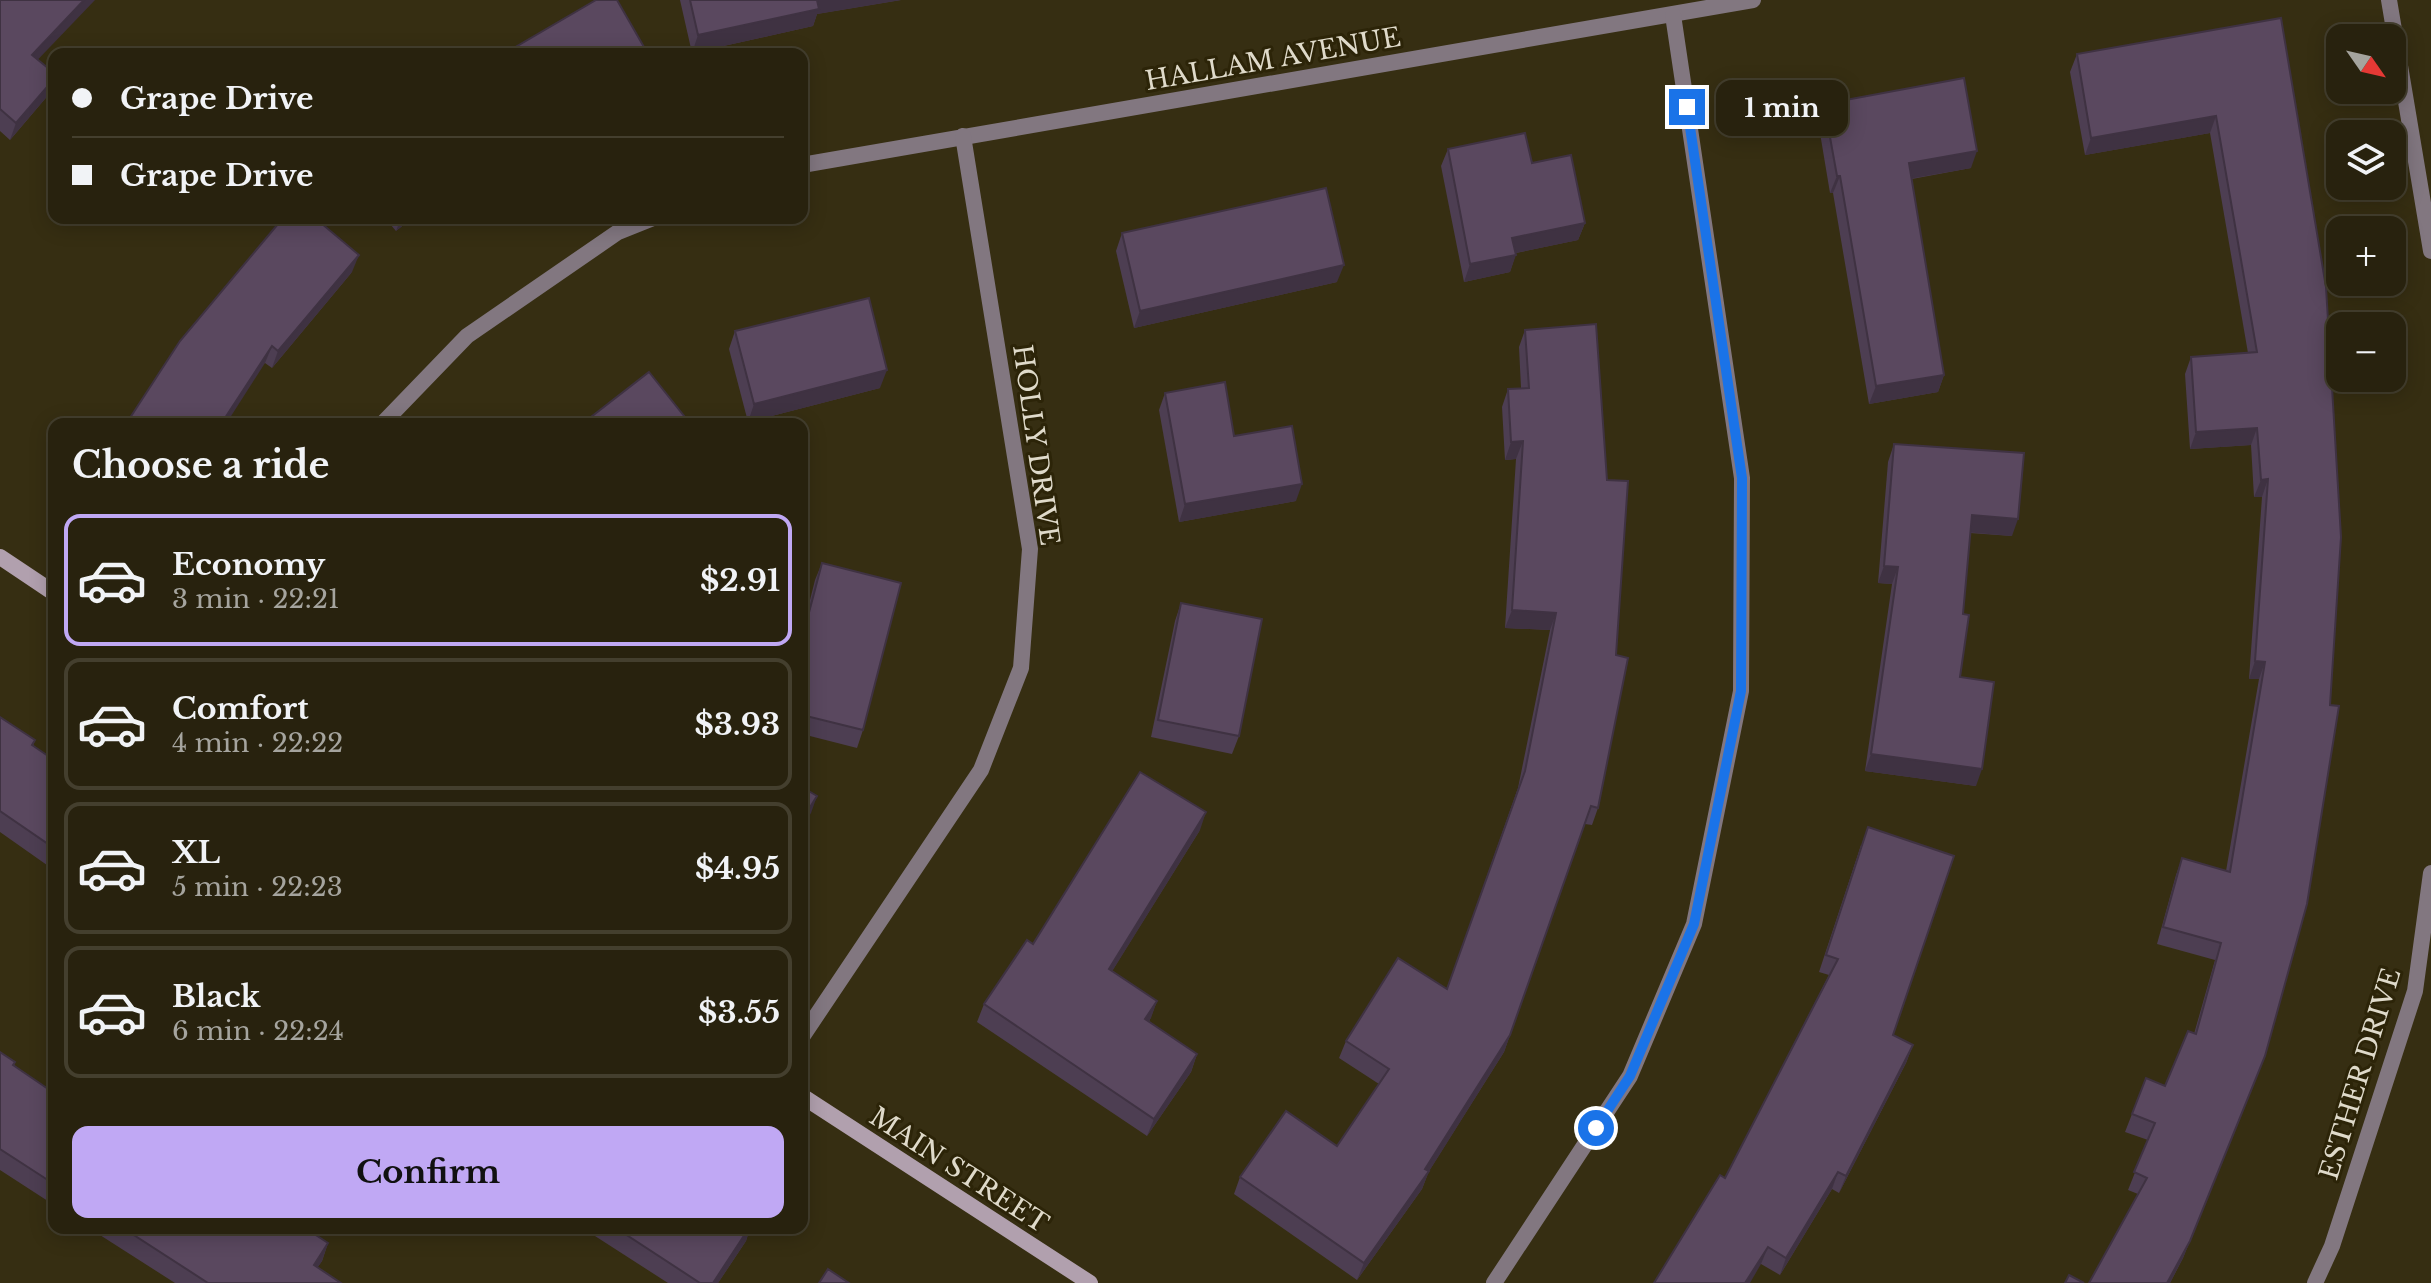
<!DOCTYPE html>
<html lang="en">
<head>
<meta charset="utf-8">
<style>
  body { margin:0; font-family:"Libre Baskerville",serif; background:#342f1c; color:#f1f3f6; height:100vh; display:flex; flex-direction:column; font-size:30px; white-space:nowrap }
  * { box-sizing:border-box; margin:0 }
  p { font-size:26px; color:#a5a49e }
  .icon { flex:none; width:44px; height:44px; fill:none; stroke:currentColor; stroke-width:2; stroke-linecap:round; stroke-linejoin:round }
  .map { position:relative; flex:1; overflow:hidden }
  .side { position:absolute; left:48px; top:418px; width:760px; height:816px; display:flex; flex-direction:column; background:#28220e; border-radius:16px; box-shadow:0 4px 20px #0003,0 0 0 2px #443f2e }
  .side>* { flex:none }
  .banner { position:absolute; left:48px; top:48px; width:760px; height:176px; border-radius:16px; box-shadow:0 4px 20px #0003,0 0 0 2px #443f2e; display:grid; align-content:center; height:176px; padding:0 24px; background:#28220e }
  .needle { width:52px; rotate:124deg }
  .buttons { position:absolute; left:2326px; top:24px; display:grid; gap:16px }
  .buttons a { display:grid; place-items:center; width:80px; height:80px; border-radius:16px; background:#28220e; box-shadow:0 4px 20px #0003,0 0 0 2px #443f2e; font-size:40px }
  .end { position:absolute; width:36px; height:36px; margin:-18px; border:10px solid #1a73e8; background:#fff; box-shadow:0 0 0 4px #fff }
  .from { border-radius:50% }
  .bubble { position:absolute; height:56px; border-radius:16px; background:#28220e; box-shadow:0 4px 20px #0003,0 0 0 2px #443f2e; font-size:26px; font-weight:700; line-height:56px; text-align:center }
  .banner b { display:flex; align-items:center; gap:28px; height:76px; font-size:30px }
  .banner b+b { border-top:2px solid #443f2e }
  .banner i { width:20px; height:20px; background:#f1f3f6 }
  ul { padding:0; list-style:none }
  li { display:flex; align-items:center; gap:24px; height:132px; margin:0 16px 12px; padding:0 8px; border:4px solid #443f2e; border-radius:16px }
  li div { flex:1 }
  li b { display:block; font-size:30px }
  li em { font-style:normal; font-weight:700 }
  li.selected { border-color:#c0a8f4 }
  li>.icon { width:72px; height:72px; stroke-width:1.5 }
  h2 { padding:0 24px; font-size:36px; line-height:96px }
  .cta { display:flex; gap:16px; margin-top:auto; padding:16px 24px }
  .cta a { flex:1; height:92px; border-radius:16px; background:#c0a8f4; color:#111; font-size:32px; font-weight:700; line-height:92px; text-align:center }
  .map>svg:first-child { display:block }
</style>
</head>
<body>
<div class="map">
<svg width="2431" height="1283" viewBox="0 0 2431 1283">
  <rect width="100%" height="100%" fill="#362e12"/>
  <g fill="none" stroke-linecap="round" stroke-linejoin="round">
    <g stroke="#827780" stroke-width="16">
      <polyline points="2389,0 2431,251"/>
      <polyline points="802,165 1753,0"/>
      <polyline points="382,424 467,336 618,232 653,218"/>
      <polyline points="802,1037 981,770 1021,668 1030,549 963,136"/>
      <polyline points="1494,1283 1630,1076 1694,924 1741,691 1742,478 1673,15"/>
      <polyline points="2315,1283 2332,1246 2415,991 2431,873"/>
    </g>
    <g stroke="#b1a0ae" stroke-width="16">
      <polyline points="0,557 54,593"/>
      <polyline points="802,1096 1090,1283"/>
    </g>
  </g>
  <g fill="#4d3e52">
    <polygon points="0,0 38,60 54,73 54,83 50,93 10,140 0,131"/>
    <polygon points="680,0 901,0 817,14 813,26 692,53"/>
    <polygon points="2281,18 2265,1056 2183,1258 2170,1283 2089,1283 2138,1194 2128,1190 2148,1140 2125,1132 2146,1078 2165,1086 2194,1034 2215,960 2157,944 2176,875 2182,858 2226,871 2259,679 2249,679 2262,497 2254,497 2251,445 2190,449 2185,374 2191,357 2248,353 2210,133 2085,155 2070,72 2077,54"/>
    <polygon points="1824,104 1971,168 1912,179 1944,375 1938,392 1869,404 1833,193 1830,193 1818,121"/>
    <polygon points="1448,149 1532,163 1585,223 1578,240 1516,253 1510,272 1464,282 1441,166"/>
    <polygon points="385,218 412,218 396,231"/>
    <polygon points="1122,233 1337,282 1134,328 1116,251"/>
    <polygon points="352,272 272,368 265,363 126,424"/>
    <polygon points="1525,330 1598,808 1592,825 1585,824 1504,1052 1429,1171 1422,1189 1357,1280 1234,1194 1240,1177 1337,1146 1379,1084 1339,1058 1346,1041 1447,989 1518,788 1550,630 1505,628 1516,459 1505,460 1502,407 1508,389 1521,388 1519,347"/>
    <polygon points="735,331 880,388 748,422 729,349"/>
    <polygon points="1165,393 1234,436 1296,501 1179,522 1159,410"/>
    <polygon points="1894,444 2012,536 1970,533 1963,614 1960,677 1976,786 1865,771 1892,584 1878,583 1888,462"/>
    <polygon points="822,563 863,730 857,748 802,734 802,632 815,580"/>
    <polygon points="1181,603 1239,736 1232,754 1151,737 1175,621"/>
    <polygon points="0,717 35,740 33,746 54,760 54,870 0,832"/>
    <polygon points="1200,830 1112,971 1157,1001 1149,1022 1197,1054 1191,1072 1147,1136 977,1022 984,1004 1033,944"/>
    <polygon points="1861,845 1893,1035 1913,1045 1906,1063 1839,1193 1832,1189 1780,1275 1761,1264 1725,1178 1829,975 1819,972"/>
    <polygon points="0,1052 15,1062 14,1066 54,1093 54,1205 0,1170"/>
    <polygon points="89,1228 271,1228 328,1243 322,1261 317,1268 341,1283 175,1283"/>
    <polygon points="590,1228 750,1228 746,1241 718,1283 668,1283 595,1236 597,1233"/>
  </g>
  <g fill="#3f3242">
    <polygon points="84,0 95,0 26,72 32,55"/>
    <polygon points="816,0 901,0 817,14 813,26 692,53 698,35"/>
    <polygon points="54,79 54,83 50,93 10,140 16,123"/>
    <polygon points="2216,116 2210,133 2085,155 2091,138"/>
    <polygon points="1977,151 1971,168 1903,180 1909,163"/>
    <polygon points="1837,176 1840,176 1833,193 1830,193"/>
    <polygon points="401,218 412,218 396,231"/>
    <polygon points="1585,223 1578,240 1506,255 1512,238"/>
    <polygon points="359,255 352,272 272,368 278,351"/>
    <polygon points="1516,255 1510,272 1464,282 1470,264"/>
    <polygon points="1344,265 1337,282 1134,328 1140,311"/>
    <polygon points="272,346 265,363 226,424 221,424"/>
    <polygon points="887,370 880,388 748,422 754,404"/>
    <polygon points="1944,375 1938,392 1869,404 1876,386"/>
    <polygon points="2257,428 2251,445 2190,449 2196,432"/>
    <polygon points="1523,441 1516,459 1505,460 1511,442"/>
    <polygon points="2268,479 2262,497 2254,497 2261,480"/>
    <polygon points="1302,484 1296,501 1179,522 1185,504"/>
    <polygon points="1972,515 2018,519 2012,536 1965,532"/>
    <polygon points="1884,566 1898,567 1892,584 1878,583"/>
    <polygon points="1512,610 1556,613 1550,630 1505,628"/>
    <polygon points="2255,661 2265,662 2259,679 2249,679"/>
    <polygon points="1871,754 1982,769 1976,786 1865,771"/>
    <polygon points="817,796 811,813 802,827 802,820"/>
    <polygon points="1206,812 1200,830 1103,986 1109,969"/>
    <polygon points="1157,1001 1151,1018 1139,1036 1145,1019"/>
    <polygon points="1510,1035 1504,1052 1428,1173 1429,1171 1422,1189 1357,1280 1364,1263"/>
    <polygon points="1913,1045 1906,1063 1839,1193 1846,1176"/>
    <polygon points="1197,1054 1191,1072 1147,1136 1154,1119"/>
    <polygon points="2265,1056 2183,1258 2170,1283 2167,1283"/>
    <polygon points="1838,1172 1832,1189 1780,1275 1786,1258"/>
    <polygon points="749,1228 750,1228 746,1241 718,1283 713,1283"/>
    <polygon points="328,1243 322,1261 307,1283 314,1265"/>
    <polygon points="1768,1247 1761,1264 1750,1283 1745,1283"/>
  </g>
  <g fill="#5a485f" stroke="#3f3242" stroke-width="2">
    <polygon points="0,0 84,0 32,55 54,73 54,79 16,123 0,109"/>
    <polygon points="596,0 617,0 648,54 509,54 507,52"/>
    <polygon points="690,0 817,0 819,9 698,35"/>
    <polygon points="2281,18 2326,287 2341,537 2330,705 2339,706 2307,904 2265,1056 2190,1241 2167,1283 2089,1283 2147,1178 2134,1172 2155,1123 2132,1114 2146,1078 2165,1086 2188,1031 2196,1034 2221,943 2163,927 2182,858 2230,872 2265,662 2255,661 2268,479 2261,480 2257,428 2196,432 2191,357 2257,352 2216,116 2091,138 2077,54"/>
    <polygon points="1964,78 1977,151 1909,163 1944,375 1876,386 1840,176 1837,176 1824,104"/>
    <polygon points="1525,133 1532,163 1571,155 1585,223 1512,238 1516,255 1470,264 1448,149"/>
    <polygon points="1326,188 1344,265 1140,311 1122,233"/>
    <polygon points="283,218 315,218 359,255 278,351 272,346 221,424 126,424 180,341"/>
    <polygon points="869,298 887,370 754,404 735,331"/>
    <polygon points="1596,324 1607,480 1628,481 1616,655 1628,658 1598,808 1591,806 1510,1035 1425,1169 1429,1171 1364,1263 1240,1177 1286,1111 1337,1146 1389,1069 1346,1041 1398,958 1447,989 1525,771 1556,613 1512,610 1523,441 1511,442 1508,389 1529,388 1525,330"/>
    <polygon points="649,372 688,421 685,424 582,424"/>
    <polygon points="1225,382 1234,436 1292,426 1302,484 1185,504 1165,393"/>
    <polygon points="1894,444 2024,453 2018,519 1972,515 1963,614 1969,615 1960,677 1994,682 1982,769 1871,754 1898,567 1884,566"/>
    <polygon points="822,563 901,583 863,730 802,715 802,658 806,644 802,643 802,639"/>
    <polygon points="1181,603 1262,619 1239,736 1158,720"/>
    <polygon points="0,717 35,740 32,745 54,760 54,848 0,811"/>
    <polygon points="1140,772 1206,812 1109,969 1157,1001 1145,1019 1197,1054 1154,1119 984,1004 1027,940 1033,944"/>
    <polygon points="802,787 817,796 802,820"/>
    <polygon points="1868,827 1954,856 1893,1035 1913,1045 1846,1176 1838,1172 1786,1258 1768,1247 1745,1283 1654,1283 1720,1175 1725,1178 1838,959 1826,955"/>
    <polygon points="0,1052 15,1062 13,1065 54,1093 54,1184 0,1149"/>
    <polygon points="123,1228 271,1228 274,1230 275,1228 305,1228 328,1243 314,1265 341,1283 208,1283"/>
    <polygon points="616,1228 749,1228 713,1283 700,1283"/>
    <polygon points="828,1269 849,1283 819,1283"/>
    <polygon points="2069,1275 2084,1283 2065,1283"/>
  </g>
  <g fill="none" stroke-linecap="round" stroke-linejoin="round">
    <polyline stroke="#1a73e8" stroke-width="10" points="1596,1128 1630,1076 1694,924 1741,691 1742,478 1687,107"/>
  </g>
  <g text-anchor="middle" stroke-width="6" stroke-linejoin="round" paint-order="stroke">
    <g font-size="26" fill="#dfdaca" stroke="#2c2408">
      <text transform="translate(1273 59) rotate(-10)" y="9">HALLAM AVENUE</text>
      <text transform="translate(1036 445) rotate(82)" y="9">HOLLY DRIVE</text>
      <text transform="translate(2360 1074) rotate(-73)" y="9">ESTHER DRIVE</text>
      <text transform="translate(959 1170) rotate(33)" y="9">MAIN STREET</text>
    </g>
  </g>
</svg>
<div class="buttons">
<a><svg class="needle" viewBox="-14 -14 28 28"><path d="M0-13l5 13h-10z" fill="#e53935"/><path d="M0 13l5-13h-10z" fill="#a5a49e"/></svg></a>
<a><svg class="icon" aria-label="layers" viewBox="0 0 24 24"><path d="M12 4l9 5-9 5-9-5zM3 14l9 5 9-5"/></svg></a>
<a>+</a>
<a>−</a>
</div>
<i class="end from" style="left:1596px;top:1128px"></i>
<i class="end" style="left:1687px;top:107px"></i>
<div class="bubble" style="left:1716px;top:80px;width:132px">1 min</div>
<div class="banner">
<b><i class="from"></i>Grape Drive</b>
<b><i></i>Grape Drive</b>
</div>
<section class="side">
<h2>Choose a ride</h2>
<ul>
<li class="selected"><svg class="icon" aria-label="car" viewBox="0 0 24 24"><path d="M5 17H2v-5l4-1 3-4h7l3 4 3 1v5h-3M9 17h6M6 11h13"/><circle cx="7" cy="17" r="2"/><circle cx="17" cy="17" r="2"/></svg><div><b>Economy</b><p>3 min · 22:21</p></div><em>$2.91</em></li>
<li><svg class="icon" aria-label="car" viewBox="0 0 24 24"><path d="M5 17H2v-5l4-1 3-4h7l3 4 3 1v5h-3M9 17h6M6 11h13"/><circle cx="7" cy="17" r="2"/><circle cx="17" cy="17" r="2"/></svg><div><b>Comfort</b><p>4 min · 22:22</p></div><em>$3.93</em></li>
<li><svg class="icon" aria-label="car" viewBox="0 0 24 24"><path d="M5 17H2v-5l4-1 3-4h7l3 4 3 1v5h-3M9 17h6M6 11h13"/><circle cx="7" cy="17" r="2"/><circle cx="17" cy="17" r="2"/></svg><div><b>XL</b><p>5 min · 22:23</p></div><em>$4.95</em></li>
<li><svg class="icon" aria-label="car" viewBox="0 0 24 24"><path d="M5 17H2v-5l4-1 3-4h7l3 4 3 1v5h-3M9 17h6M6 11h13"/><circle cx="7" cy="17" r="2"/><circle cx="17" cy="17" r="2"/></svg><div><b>Black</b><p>6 min · 22:24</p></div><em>$3.55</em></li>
</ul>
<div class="cta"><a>Confirm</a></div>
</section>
</div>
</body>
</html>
